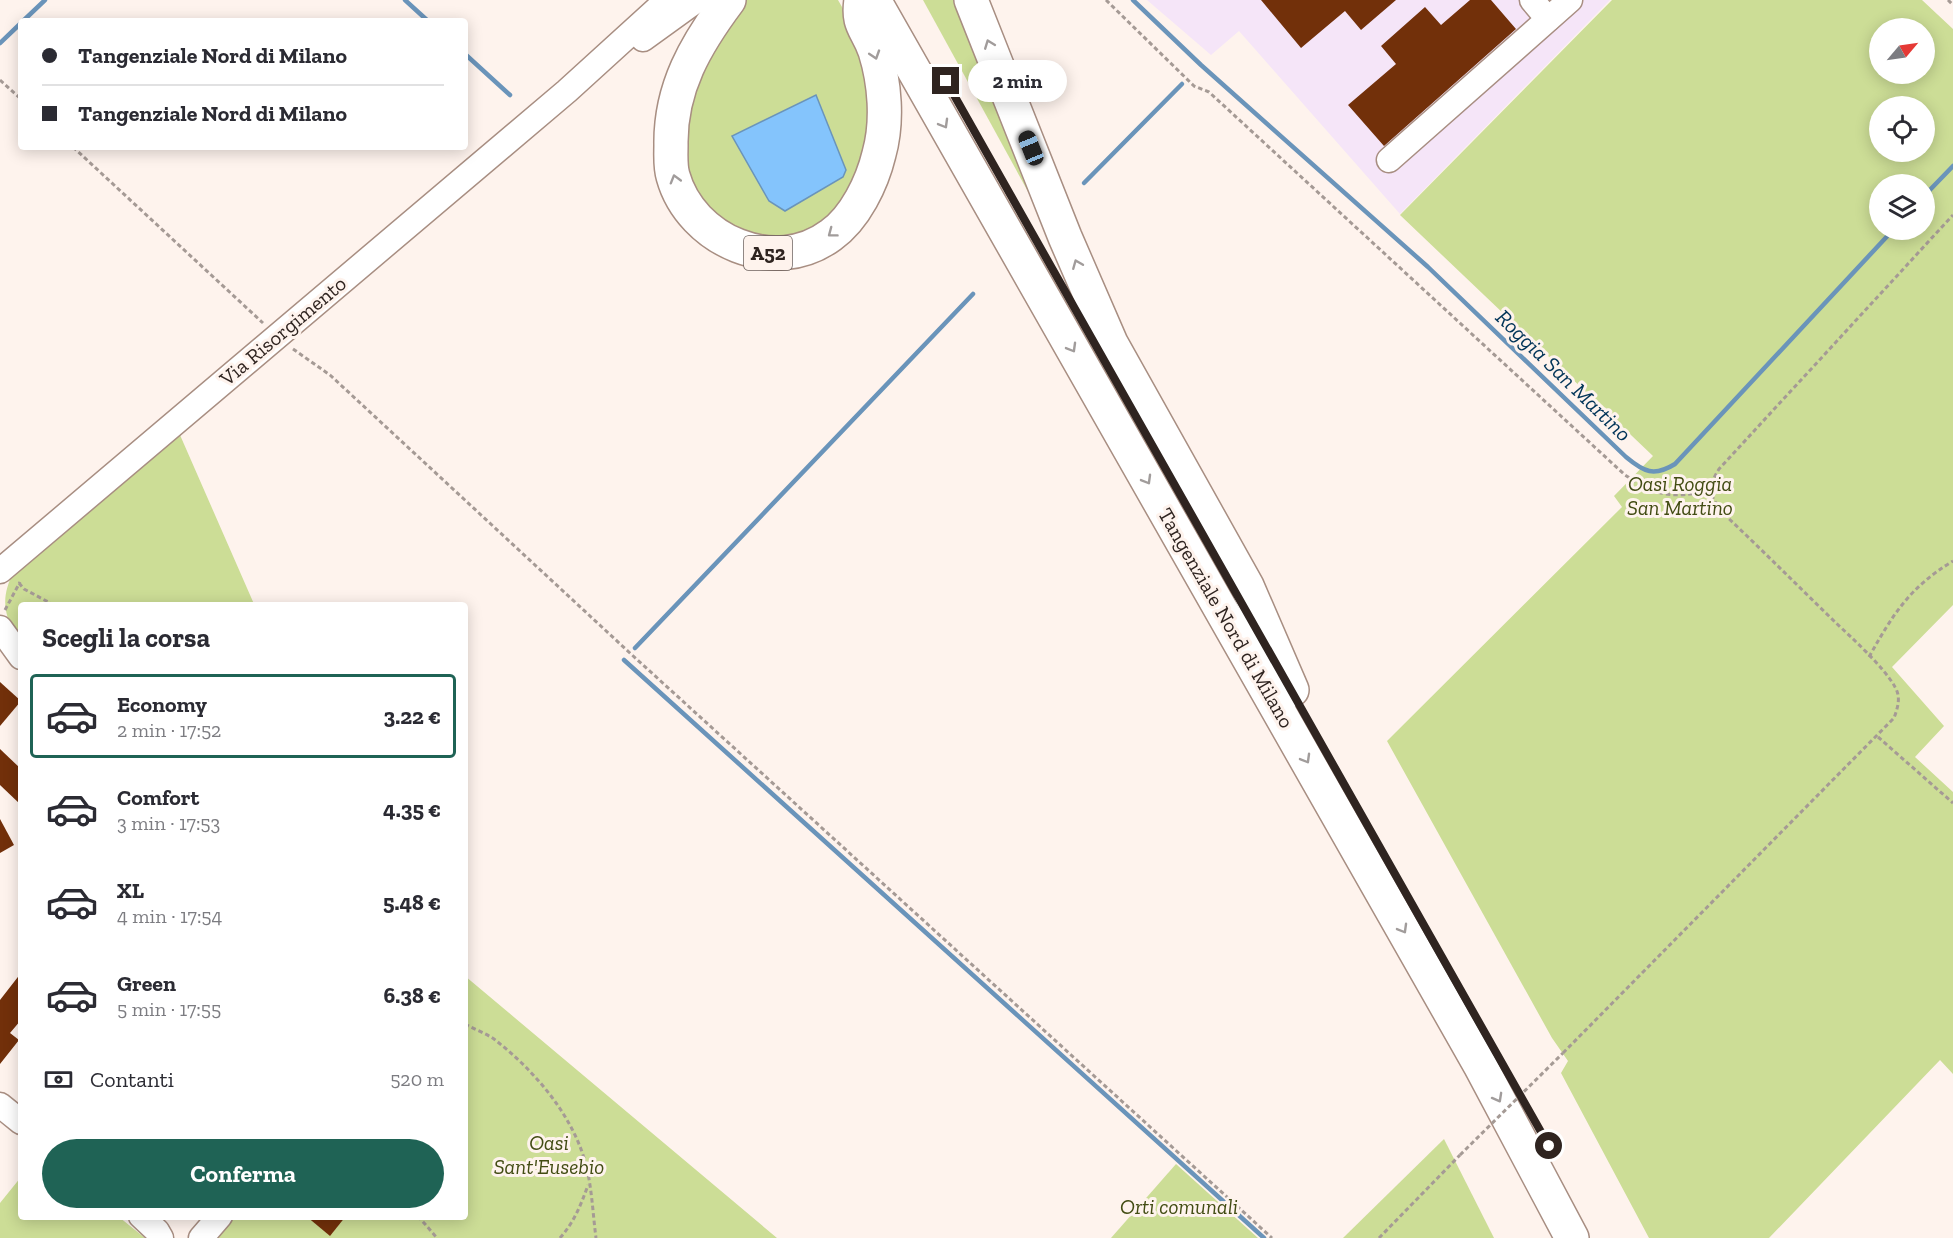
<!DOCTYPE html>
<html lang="it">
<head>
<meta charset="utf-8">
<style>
  body { margin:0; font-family:"Zilla Slab",serif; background:#f7f7f7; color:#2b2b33; height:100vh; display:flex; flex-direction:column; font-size:22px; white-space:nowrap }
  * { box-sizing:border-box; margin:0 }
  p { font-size:20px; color:#7c7c81 }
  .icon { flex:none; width:33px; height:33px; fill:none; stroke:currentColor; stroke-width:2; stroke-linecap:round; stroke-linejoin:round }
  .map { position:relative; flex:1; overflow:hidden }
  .drawer { position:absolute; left:18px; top:602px; width:450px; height:618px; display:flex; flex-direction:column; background:#fff; border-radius:6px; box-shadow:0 3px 15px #0003 }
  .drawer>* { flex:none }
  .hud { position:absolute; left:18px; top:18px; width:450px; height:132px; border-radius:6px; box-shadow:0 3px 15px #0003; display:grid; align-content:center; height:132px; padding:0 24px; background:#fff }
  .needle { width:39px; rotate:61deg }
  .controls { position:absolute; left:1869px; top:18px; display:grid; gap:12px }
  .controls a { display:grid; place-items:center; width:66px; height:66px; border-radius:50%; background:#fff; box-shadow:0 3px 15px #0003; font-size:30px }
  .end { position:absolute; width:27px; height:27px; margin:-14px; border:8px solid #2f2420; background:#fff; box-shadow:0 0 0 3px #fff }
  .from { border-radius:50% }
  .bubble { position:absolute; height:42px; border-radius:21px; background:#fff; box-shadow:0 3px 15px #0003; font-size:20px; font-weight:700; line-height:42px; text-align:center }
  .car { position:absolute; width:18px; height:36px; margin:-18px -9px; border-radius:8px; box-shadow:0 0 4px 2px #0007; background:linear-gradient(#222 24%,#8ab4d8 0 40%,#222 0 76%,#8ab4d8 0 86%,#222 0) }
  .hud b { display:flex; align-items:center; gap:21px; height:57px; font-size:22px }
  .hud b+b { border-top:2px solid #e1e1e2 }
  .hud i { width:15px; height:15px; background:#2b2b33 }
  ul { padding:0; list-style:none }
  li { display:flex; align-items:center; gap:18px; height:84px; margin:0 12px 9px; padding:0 12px; border:3px solid transparent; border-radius:6px }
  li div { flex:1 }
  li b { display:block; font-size:22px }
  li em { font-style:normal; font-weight:700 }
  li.active { border-color:#1f6355 }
  li>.icon { width:54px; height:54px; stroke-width:1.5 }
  h2 { padding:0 24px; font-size:27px; line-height:72px }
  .pay { display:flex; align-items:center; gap:15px; height:66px; padding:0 24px; font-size:22px }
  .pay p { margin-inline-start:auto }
  .primary-button { display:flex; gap:12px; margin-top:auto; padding:12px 24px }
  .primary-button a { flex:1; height:69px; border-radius:36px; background:#1f6355; color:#fff; font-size:24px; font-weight:700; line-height:69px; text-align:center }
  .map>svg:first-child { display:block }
</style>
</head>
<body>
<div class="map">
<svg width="1953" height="1238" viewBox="0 0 1953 1238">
  <rect width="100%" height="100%" fill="#fef3ed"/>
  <polygon fill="#f5e5f8" points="1147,0 1610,0 1400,214 1239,31 1211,55"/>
  <g fill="#ccdd96" fill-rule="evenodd">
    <polygon points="738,0 838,0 853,26 869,61 876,134 833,224 778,249 711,225 677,145 679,115"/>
    <polygon points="923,0 961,0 1060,250"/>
    <path d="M1612 0H1922L1953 29V605L1892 667 1944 726 1915 757 1953 792V1074L1940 1060 1769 1238H1649L1561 1073 1568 1061 1552 1038 1387 741 1622 507 1614 496 1653 456 1400 215ZM1880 28H1924V74H1880ZM1880 106H1924V152H1880ZM1880 184H1924V230H1880Z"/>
    <path d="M180 435 254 604H21V642C3 617 0 598 14 571Z"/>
    <polygon points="465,976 777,1238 214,1238 233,1217 465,1216"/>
    <polygon points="1444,1139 1494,1238 1343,1238"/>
    <polygon points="1176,1164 1258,1238 1111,1238"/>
    <polygon points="21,1177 21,1216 119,1217 145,1238 0,1238 0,1203"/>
  </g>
  <polygon fill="#84c4fc" stroke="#6a94ba" stroke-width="1.5" points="816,95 846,170 843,177 785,211 769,201 732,136"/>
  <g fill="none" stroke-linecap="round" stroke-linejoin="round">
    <g stroke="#6a94ba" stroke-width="4.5">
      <polyline points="405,0 428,21"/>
      <path d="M1133 0 1201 65 1428 267 1626 457C1644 472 1654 477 1675 464L1893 230"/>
      <polyline points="23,21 45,0"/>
      <polyline points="0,43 21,23"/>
      <polyline points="465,54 510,95"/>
      <polyline points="1084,183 1182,84"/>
      <polyline points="1924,196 1953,166"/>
      <polyline points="635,648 973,294"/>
      <polyline points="624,660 1264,1238"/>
    </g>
  </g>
  <g fill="#72300a">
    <polygon points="1261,0 1396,0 1361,30 1345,11 1301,48"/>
    <polygon points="1470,0 1491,0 1516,29 1384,146 1348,105 1396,64 1381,46 1425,7 1441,25"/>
    <polygon points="0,682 21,701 0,726"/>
    <polygon points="0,749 21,769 21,805 0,785"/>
    <polygon points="0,819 14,845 0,853"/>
    <polygon points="21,973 21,1020 10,1033 19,1040 0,1064 0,1000"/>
    <polygon points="306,1216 346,1216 330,1236"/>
  </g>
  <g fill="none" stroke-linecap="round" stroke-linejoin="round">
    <defs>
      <g id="minor">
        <polyline points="1532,0 1548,19"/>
        <polyline points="643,39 697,0"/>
        <polyline points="1389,160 1570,0"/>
        <polyline points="0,571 567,91 667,0"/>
        <polyline points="0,628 21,657"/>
        <polyline points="0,1105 21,1122"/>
        <polyline points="141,1216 157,1231 161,1238"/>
        <polyline points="201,1238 220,1216"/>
      </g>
      <g id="highway">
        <path d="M729 0C696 44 670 88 671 145 671 155 670 166 673 176 691 241 775 277 831 235 855 218 872 183 879 154 888 122 885 83 875 51 867 28 857 26 861 0"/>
        <polyline points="874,0 1480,1065 1572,1238"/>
        <polyline points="971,0 1065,237 1111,343 1247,586 1292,690"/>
      </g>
    </defs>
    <use href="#minor" stroke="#a88e82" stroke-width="27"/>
    <use href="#highway" stroke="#a88e82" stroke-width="36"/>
    <g stroke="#a59a95" stroke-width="3" stroke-dasharray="4.5 3" stroke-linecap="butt">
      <path d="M1106 0 1194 86 1209 92 1625 475C1660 497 1670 498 1710 491"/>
      <polyline points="1948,0 1953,5"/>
      <polyline points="0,80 21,99"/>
      <polyline points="73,147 263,323"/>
      <polyline points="293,349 330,375 631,654 1272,1238"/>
      <polyline points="19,583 24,589 52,604"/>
      <polyline points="5,610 20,582"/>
      <path d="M1869 657C1893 614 1910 587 1953 561"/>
      <polyline points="1878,737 1953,803"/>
      <path d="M465 1024C474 1029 485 1033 494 1039 535 1071 575 1117 587 1169 592 1191 593 1215 596 1238"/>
      <path d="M1563 1053 1894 718C1898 707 1901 697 1895 687 1884 667 1852 638 1835 622 1798 586 1762 550 1725 515 1710 497 1706 490 1719 469L1953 215"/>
      <polyline points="418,1216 437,1238"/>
      <path d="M560 1238C574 1222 581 1205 588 1185"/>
      <polyline points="1379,1238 1460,1155"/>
    </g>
    <use href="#minor" stroke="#fff" stroke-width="24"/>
    <use href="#highway" stroke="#fff" stroke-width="33"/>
    <polyline stroke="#a59a95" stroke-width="3" stroke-dasharray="4.5 3" stroke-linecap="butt" points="1460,1155 1563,1053"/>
  </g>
  <defs><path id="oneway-chevron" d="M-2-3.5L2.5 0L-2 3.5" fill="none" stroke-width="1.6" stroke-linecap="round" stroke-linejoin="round" transform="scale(1.5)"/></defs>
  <g stroke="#a19c9b">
    <use href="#oneway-chevron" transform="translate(989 44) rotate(-111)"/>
    <use href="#oneway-chevron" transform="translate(875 55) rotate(72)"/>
    <use href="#oneway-chevron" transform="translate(944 124) rotate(60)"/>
    <use href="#oneway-chevron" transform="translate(675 179) rotate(-106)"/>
    <use href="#oneway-chevron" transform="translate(832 233) rotate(143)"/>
    <use href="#oneway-chevron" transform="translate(1077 264) rotate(-112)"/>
    <use href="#oneway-chevron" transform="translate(1072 348) rotate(60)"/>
    <use href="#oneway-chevron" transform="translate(1147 480) rotate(60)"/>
    <use href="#oneway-chevron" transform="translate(1306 759) rotate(60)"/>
    <use href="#oneway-chevron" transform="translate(1403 929) rotate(60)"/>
    <use href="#oneway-chevron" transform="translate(1498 1098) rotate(61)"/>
  </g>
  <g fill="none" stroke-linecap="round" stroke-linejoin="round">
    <polyline stroke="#2f2420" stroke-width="8" points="946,81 1549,1146"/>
  </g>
  <g text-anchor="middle" stroke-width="6" stroke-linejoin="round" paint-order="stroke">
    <rect fill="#fef3ed" stroke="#6d625e" stroke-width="1.5" x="744" y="236" width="48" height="34" rx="4.5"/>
    <g font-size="20" font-weight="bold" fill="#2f2420">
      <text x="768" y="260">A52</text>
    </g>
    <g font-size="21" fill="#2f2420" stroke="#fef3ed">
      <text transform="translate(283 331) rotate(-40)" y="7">Via Risorgimento</text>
      <text transform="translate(1226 618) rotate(60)" y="7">Tangenziale Nord di Milano</text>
    </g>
    <g font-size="21" font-style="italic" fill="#424c13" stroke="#fef3ed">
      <text x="1680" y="491">Oasi Roggia<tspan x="1680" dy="24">San Martino</tspan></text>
      <text x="549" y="1150">Oasi<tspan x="549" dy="24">Sant'Eusebio</tspan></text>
      <text x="1179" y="1214">Orti comunali</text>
    </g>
    <g font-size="22" font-style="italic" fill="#013458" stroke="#fef3ed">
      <text transform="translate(1564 375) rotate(44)" y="8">Roggia San Martino</text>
    </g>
  </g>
</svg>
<div class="controls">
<a><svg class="needle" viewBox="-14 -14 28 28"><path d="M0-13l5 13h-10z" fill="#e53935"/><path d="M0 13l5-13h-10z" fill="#7c7c81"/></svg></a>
<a><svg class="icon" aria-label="locate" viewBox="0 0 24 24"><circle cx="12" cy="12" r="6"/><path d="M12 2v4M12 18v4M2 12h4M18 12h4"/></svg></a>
<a><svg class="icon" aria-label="layers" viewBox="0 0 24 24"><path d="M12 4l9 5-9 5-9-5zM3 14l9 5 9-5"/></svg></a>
</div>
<i class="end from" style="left:1549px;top:1146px"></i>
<i class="end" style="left:946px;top:81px"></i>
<div class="bubble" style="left:968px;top:60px;width:99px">2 min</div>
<i class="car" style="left:1031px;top:148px;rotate:338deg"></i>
<div class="hud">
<b><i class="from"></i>Tangenziale Nord di Milano</b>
<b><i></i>Tangenziale Nord di Milano</b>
</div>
<section class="drawer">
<h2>Scegli la corsa</h2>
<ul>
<li class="active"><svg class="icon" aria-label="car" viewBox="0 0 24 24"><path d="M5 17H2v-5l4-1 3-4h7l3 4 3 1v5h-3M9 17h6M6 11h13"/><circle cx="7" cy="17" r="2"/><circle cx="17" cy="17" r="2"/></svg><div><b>Economy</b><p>2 min · 17:52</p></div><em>3.22 €</em></li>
<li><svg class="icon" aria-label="car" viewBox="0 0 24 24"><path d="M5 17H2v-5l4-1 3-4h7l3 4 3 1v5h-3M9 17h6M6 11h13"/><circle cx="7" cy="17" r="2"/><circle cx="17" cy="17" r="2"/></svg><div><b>Comfort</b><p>3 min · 17:53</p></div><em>4.35 €</em></li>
<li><svg class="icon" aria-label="car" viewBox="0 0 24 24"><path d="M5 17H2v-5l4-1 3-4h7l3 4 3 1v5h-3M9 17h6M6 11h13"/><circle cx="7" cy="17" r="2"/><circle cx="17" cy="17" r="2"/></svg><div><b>XL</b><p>4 min · 17:54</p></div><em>5.48 €</em></li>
<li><svg class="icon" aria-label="car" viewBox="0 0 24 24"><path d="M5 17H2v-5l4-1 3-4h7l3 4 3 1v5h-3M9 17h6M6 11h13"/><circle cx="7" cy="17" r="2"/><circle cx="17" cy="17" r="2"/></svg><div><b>Green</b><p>5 min · 17:55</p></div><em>6.38 €</em></li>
</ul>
<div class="pay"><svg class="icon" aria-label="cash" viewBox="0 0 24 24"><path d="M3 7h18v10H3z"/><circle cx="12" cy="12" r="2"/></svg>Contanti<p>520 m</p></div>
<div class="primary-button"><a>Conferma</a></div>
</section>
</div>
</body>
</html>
